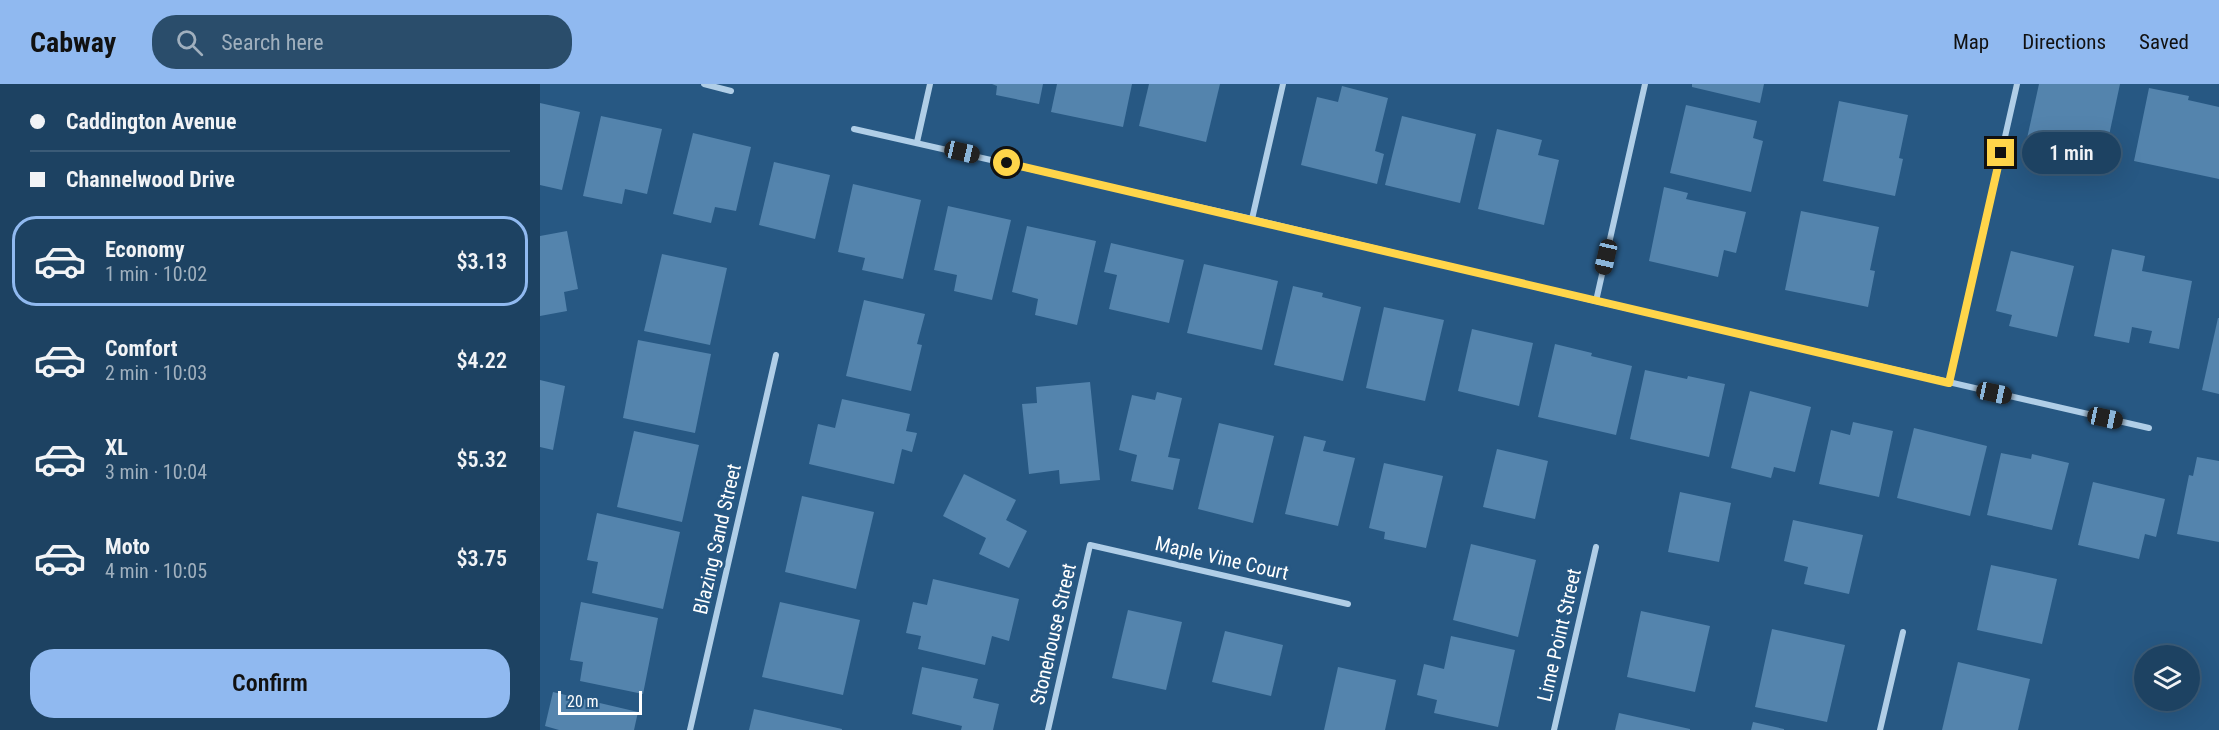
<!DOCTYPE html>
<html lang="en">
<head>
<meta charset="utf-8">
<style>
  body { margin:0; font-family:"Roboto Condensed",sans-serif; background:#2a4d6b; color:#f1f3f6; height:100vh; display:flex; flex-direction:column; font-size:22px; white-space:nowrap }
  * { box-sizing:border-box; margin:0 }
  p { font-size:20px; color:#a0b0be }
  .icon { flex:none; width:33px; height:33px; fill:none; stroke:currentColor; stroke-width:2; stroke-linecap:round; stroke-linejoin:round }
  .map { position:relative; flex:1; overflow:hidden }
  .sheet { display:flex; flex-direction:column; background:#1d4262; width:540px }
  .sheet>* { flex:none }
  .guide { display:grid; align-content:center; height:132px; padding:0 30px; background:#1d4262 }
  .fabs { position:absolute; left:1594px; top:561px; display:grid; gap:12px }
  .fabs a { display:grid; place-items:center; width:66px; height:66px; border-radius:50%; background:#1d4262; box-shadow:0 6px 24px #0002,0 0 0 2px #3b5b77; font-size:30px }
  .scale { position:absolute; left:18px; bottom:15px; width:84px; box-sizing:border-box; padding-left:6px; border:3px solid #fff; border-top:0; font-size:16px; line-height:21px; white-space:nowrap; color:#fff; -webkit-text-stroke:4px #275883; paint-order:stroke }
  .end { position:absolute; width:27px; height:27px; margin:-14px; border:8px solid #ffd54a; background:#111; box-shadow:0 0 0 3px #111 }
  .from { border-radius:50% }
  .bubble { position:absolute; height:42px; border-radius:21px; background:#1d4262; box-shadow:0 6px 24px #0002,0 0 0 2px #3b5b77; font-size:20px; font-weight:600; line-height:42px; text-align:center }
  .car { position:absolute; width:18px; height:36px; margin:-18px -9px; border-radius:8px; box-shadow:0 0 4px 2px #0007; background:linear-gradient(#222 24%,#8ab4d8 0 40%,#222 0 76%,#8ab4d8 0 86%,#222 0) }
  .guide b { display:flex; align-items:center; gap:21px; height:57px; font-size:22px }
  .guide b+b { border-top:2px solid #3b5b77 }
  .guide i { width:15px; height:15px; background:#f1f3f6 }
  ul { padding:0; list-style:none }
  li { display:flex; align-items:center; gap:18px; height:90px; margin:0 12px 9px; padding:0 18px; border:3px solid transparent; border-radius:24px }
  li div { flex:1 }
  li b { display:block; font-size:22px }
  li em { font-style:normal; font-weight:600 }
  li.active { border-color:#90b9f0 }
  li>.icon { width:54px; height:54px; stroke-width:1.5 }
  .primary-button { display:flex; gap:12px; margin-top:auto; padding:12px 30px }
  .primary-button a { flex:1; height:69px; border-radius:24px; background:#90b9f0; color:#111; font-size:24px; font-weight:600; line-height:69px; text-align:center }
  header { display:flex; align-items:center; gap:36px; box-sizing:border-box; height:84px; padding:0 30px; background:#90b9f0; color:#111 }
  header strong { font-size:28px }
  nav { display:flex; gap:33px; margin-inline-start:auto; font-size:21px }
  .search { width:420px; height:54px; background:#2a4d6b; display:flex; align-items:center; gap:15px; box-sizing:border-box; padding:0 21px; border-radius:24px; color:#a0b0be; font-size:22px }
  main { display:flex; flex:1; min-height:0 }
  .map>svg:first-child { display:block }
</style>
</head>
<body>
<header>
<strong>Cabway</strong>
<div class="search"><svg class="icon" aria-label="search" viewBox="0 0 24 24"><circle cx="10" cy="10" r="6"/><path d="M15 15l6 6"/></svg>Search here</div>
<nav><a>Map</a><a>Directions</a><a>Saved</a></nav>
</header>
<main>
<section class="sheet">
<div class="guide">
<b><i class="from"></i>Caddington Avenue</b>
<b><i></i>Channelwood Drive</b>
</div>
<ul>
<li class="active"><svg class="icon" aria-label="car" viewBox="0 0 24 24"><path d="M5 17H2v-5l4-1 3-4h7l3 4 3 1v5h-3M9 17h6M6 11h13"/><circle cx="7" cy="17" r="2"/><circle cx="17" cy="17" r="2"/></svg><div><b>Economy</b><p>1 min · 10:02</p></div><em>$3.13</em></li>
<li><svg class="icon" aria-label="car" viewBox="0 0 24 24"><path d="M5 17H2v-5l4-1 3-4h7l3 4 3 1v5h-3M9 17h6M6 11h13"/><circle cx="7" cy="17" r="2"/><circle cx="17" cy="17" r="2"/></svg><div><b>Comfort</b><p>2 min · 10:03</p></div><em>$4.22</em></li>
<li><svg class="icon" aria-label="car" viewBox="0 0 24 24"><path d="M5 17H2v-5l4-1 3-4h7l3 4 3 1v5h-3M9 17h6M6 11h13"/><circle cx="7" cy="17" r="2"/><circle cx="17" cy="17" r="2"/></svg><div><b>XL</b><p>3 min · 10:04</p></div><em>$5.32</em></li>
<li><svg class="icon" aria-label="car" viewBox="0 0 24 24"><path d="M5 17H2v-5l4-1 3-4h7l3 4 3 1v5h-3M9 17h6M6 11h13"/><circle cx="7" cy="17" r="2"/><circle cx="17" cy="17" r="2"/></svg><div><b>Moto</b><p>4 min · 10:05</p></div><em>$3.75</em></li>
</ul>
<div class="primary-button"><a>Confirm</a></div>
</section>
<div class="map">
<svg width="1679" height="646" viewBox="0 0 1679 646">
  <rect width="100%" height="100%" fill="#275883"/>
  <g fill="#5484ad">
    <polygon points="452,0 503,0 499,20 456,11 457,2"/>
    <polygon points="517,0 592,0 583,43 511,28"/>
    <polygon points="609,0 680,0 666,58 599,42"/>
    <polygon points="1152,0 1224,0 1220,19 1152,3"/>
    <polygon points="1499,0 1580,0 1564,75 1486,59"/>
    <polygon points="802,2 848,14 835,67 844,70 837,100 761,81 777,13 798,18"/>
    <polygon points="1609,4 1649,12 1648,16 1679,23 1679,95 1594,77"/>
    <polygon points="1299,17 1368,31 1359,74 1363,75 1355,112 1283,97"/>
    <polygon points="0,19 40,28 22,106 0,101"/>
    <polygon points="1146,21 1217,37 1213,54 1223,57 1211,108 1130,89"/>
    <polygon points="61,32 122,45 107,110 85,105 82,120 43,112"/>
    <polygon points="862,32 936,50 920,119 845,101"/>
    <polygon points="957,45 1002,56 998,71 1019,76 1004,141 938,125"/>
    <polygon points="153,49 211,63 196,127 175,123 171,139 133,130"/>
    <polygon points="234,78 290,91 275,155 219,141"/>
    <polygon points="313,100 381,116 363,195 322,186 325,174 298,168"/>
    <polygon points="1124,103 1148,109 1146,115 1206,128 1196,169 1184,166 1178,193 1109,177"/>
    <polygon points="408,122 471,136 452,216 414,207 417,191 394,186"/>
    <polygon points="1261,127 1339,143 1330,186 1335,187 1328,223 1245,206"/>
    <polygon points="487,142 556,157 537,241 495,231 498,215 472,208"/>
    <polygon points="27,147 38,205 24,208 27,227 0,232 0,152"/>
    <polygon points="571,159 644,176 629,239 569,225 577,191 564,188"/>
    <polygon points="1572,165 1605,172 1602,187 1652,197 1639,265 1609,259 1612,247 1592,243 1589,259 1554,252"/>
    <polygon points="1471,167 1534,182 1517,253 1469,242 1472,231 1456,227"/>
    <polygon points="122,170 187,184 170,261 104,247"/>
    <polygon points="664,180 738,197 722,266 647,249"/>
    <polygon points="753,202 783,209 782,213 821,223 803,297 734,281"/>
    <polygon points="324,216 385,230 377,260 382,261 371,307 306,292"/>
    <polygon points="844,223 904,236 885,317 826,304"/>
    <polygon points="1678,234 1679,234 1679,310 1662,306"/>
    <polygon points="932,245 993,259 979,322 918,307"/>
    <polygon points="98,256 171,270 155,349 83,334"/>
    <polygon points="1015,260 1052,269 1051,272 1092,282 1076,351 998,333"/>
    <polygon points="1105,286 1147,295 1148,292 1185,300 1169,373 1090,355"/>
    <polygon points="0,296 25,302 13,366 0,363"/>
    <polygon points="550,298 560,396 520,400 519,386 489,390 482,320 497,319 496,303"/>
    <polygon points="1210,307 1271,323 1255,388 1234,383 1231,394 1191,384"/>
    <polygon points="617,308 642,314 628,373 640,375 633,406 591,397 597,371 579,366 592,311 615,316"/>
    <polygon points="302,315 370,330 366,347 377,349 372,368 362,365 354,400 269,380 278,340 295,344"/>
    <polygon points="1313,338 1353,347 1339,413 1279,400 1291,346 1310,351"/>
    <polygon points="679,339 734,352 713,439 658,425"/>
    <polygon points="1374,344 1447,362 1430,432 1357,414"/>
    <polygon points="94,347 159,361 142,438 77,423"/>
    <polygon points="764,352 786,357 783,367 815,374 798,442 745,430"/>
    <polygon points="957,365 1008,377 995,435 943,423"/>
    <polygon points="1461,369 1491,375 1492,370 1529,379 1512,446 1447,431"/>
    <polygon points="1657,373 1679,377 1679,458 1637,450 1649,391 1653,392"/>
    <polygon points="844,379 903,392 886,464 844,455 845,448 829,444"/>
    <polygon points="424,390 476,416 466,436 487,447 469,484 439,470 446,454 403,432"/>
    <polygon points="1553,398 1625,415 1616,453 1605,450 1599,475 1538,461"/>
    <polygon points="1140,408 1191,419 1179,478 1128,468"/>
    <polygon points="262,412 334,428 316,505 245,488"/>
    <polygon points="57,429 140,448 123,525 52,509 58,478 47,476"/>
    <polygon points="1253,436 1323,451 1309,510 1264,500 1268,483 1244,477"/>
    <polygon points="931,460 996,476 978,553 913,536"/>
    <polygon points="1451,481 1517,495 1502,560 1437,546"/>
    <polygon points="393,495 479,515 469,557 452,552 445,581 378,565 381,552 366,549 373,518 387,521"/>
    <polygon points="41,518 118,534 103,610 40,597 43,578 30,576"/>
    <polygon points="240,518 320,536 303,611 222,593"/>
    <polygon points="588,526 642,538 626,606 572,594"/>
    <polygon points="1101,527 1170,542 1155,608 1087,593"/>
    <polygon points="1232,545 1305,561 1287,638 1215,623"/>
    <polygon points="685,547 743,561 731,612 672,598"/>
    <polygon points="911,552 975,566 958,643 894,629 897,616 877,611 884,580 904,585"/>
    <polygon points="1418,578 1490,595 1478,646 1402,646"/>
    <polygon points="382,583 438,595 433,614 459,620 453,646 421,646 422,642 372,630"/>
    <polygon points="798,583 856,596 845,646 784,646"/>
    <polygon points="13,608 98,628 94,646 19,646 5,642"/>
    <polygon points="214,625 302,645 302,646 209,646"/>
    <polygon points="1079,629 1150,645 1150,646 1075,646"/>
    <polygon points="1213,638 1244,645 1244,646 1211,646"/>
  </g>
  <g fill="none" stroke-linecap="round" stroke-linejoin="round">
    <g stroke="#b0cee7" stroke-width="6">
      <polyline points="164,0 191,7"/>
      <polyline points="314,45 712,135 1056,217 1609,344"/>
      <polyline points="377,58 390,0"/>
      <polyline points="712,135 743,0"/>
      <polyline points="1056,217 1105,0"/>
      <polyline points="1409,299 1477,0"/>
      <polyline points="150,646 236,271"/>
      <polyline points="508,646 550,461 808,520"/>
      <polyline points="1014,646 1056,463"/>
      <polyline points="1340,646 1363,548"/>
    </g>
  </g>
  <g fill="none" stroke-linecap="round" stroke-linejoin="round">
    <polyline stroke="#ffd54a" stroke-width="8" points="467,79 1409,299 1461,69"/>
  </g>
  <g text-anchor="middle" stroke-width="6" stroke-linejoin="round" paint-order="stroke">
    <g font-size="20" fill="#fff" stroke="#275883">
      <text transform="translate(177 455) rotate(-77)" y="7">Blazing Sand Street</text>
      <text transform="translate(682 474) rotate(13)" y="7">Maple Vine Court</text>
      <text transform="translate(513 550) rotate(-77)" y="7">Stonehouse Street</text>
      <text transform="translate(1019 551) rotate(-77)" y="7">Lime Point Street</text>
    </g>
  </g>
</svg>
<div class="fabs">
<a><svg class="icon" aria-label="layers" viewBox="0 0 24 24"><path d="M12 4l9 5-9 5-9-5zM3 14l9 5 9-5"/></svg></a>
</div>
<div class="scale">20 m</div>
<i class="end from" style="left:467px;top:79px"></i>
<i class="end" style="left:1461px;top:69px"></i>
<div class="bubble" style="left:1482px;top:48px;width:99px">1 min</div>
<i class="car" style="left:422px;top:68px;rotate:103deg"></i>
<i class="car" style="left:1066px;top:173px;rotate:193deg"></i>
<i class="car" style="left:1454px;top:309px;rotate:102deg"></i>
<i class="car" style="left:1565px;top:334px;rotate:102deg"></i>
</div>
</main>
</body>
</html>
